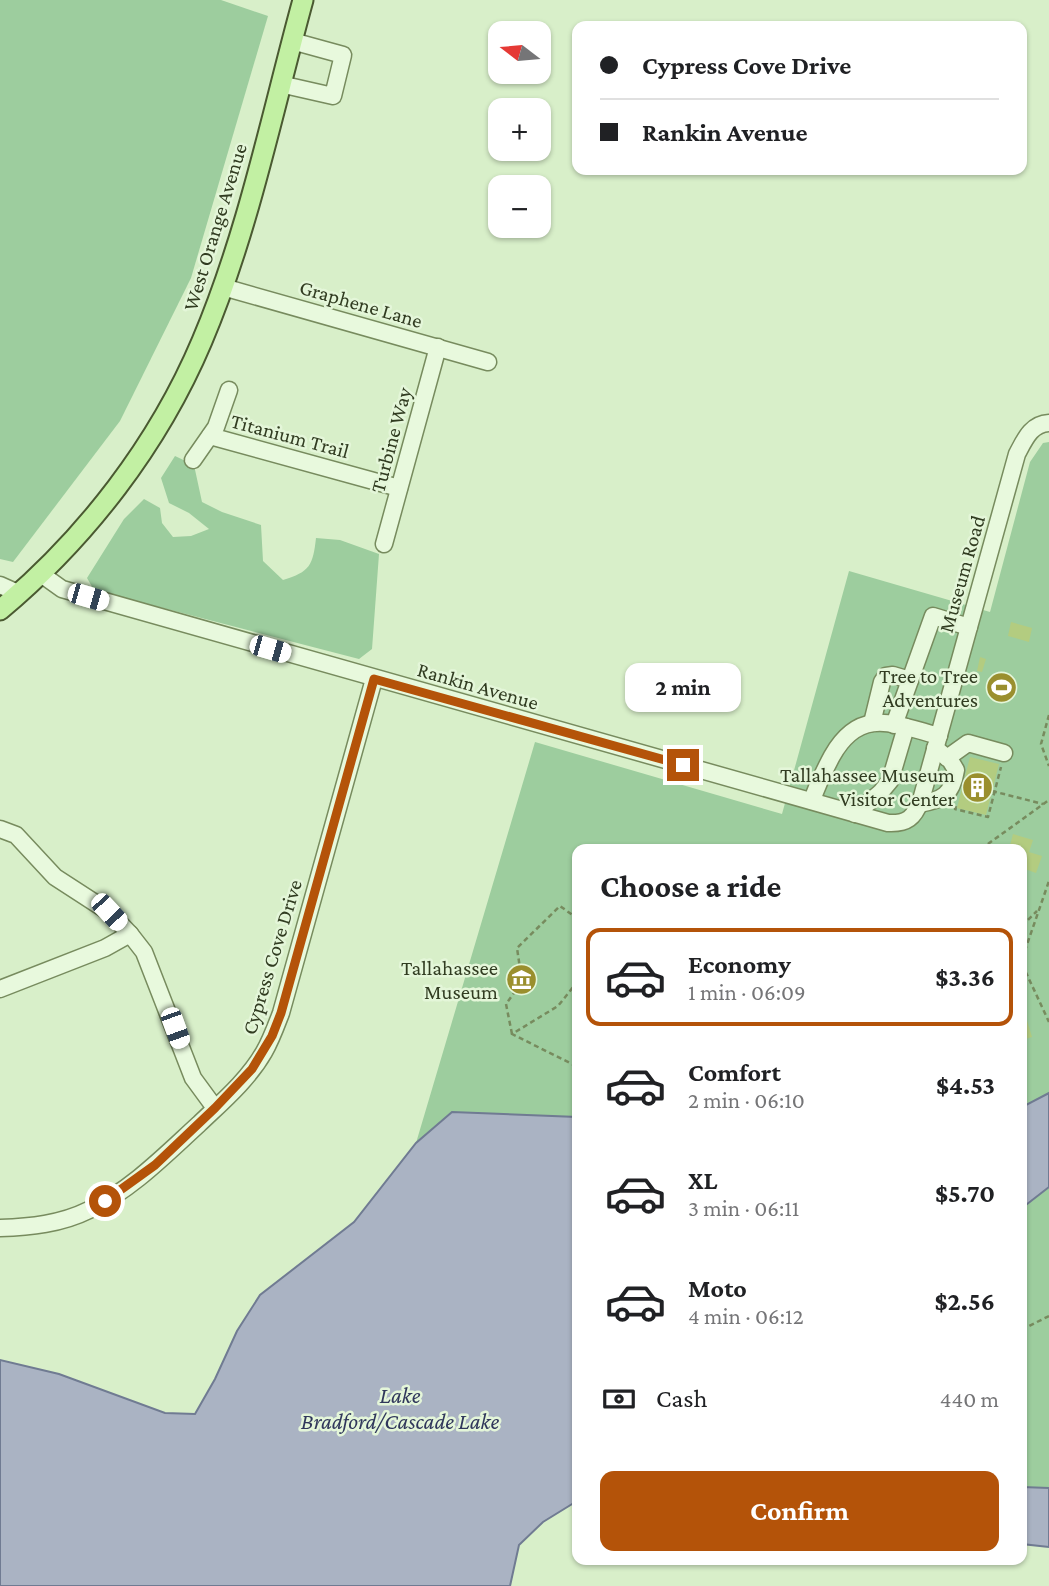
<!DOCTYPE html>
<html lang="en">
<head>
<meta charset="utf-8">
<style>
  body { margin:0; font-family:"Crimson Pro",serif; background:#f2f2f2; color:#202124; height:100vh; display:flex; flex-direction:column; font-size:26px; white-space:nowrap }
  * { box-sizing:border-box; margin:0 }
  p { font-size:23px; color:#757577 }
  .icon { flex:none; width:38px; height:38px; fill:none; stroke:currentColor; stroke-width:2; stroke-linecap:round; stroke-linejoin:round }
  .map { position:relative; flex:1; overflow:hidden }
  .panel { position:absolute; left:572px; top:844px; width:455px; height:721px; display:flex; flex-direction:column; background:#fff; border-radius:14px; box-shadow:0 2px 5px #0004 }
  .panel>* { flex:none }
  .top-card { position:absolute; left:572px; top:21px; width:455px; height:154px; border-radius:14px; box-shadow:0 2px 5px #0004; display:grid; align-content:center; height:154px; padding:0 28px; background:#fff }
  .needle { width:46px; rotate:286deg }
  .fabs { position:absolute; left:488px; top:21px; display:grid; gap:14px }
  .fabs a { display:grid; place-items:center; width:63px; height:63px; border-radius:14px; background:#fff; box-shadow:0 2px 5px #0004; font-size:35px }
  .end { position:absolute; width:32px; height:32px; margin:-16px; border:9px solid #b45309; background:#fff; box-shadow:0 0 0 4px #fff }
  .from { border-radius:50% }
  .bubble { position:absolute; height:49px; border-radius:14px; background:#fff; box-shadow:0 2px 5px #0004; font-size:23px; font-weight:700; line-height:49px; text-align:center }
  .car { position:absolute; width:21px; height:42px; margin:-21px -10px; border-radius:9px; box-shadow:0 0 5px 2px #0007; background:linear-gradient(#fff 24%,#345 0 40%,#fff 0 76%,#345 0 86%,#fff 0) }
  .top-card b { display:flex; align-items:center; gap:24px; height:66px; font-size:26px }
  .top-card b+b { border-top:2px solid #e0e0e0 }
  .top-card i { width:18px; height:18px; background:#202124 }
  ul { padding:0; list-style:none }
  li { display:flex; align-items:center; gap:21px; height:98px; margin:0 14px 10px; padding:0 14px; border:4px solid transparent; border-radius:14px }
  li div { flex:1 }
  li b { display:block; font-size:26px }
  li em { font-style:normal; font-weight:700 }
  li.selected { border-color:#b45309 }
  li>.icon { width:63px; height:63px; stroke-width:1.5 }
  h2 { padding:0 28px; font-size:32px; line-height:84px }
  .pay { display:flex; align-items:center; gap:18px; height:77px; padding:0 28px; font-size:26px }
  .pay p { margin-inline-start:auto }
  .primary-button { display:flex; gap:14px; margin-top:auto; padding:14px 28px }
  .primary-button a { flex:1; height:80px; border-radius:14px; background:#b45309; color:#fff; font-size:28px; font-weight:700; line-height:80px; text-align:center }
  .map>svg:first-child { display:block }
</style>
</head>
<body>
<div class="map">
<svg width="1049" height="1586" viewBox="0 0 1049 1586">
  <rect width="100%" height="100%" fill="#d8efc9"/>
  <g fill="#9dcd9e">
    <polygon points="0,0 221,0 268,16 191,278 120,421 13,562 0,559"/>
    <polygon points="1049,442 1049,1488 1022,1487 1022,849 578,849 577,1117 452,1112 416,1143 535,742 782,814 849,571 990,612 1030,462 1043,443"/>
    <path d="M175 456 194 465 202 502 222 512 261 525 263 561 283 580C310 572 313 565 316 538L340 540 379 554 372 649 359 659 94 590 87 578 124 519 144 499 160 508 162 523 173 537 191 536 209 529 189 513 169 503 161 478Z"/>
  </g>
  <g fill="#aab3c3" stroke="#707b92" stroke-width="2">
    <polygon points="1049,1093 1049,1187 1022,1208 1022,1107"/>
    <polygon points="452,1112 577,1117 577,1501 543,1522 519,1545 510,1586 0,1586 0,1360 59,1374 165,1413 195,1414 215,1379 237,1331 260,1295 354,1222 416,1143"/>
    <polygon points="1022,1487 1049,1488 1049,1547 1022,1544"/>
  </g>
  <g fill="#b3cc80">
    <polygon points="1011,622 1032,628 1029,642 1008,636"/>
    <polygon points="980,657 986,659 982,672 977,671"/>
    <polygon points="970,757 999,764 986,815 957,808"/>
    <polygon points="1013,834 1033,840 1029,852 1042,856 1036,873 1022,868 1022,849 1009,849"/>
    <polygon points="1025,1014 1032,1037 1022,1040 1022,1015"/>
  </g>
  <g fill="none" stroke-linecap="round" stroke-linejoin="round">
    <defs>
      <g id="minor">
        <polyline points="280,84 333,96 343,55 292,41"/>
        <polyline points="223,287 488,362"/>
        <polyline points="210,436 399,488"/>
        <polyline points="193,460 216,427 229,390"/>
        <polyline points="384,544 438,347"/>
        <path d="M41 574 62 589 888 823C907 824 914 818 921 800L1017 454C1025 439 1031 424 1049 423"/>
        <polyline points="0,585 20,594"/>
        <polyline points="872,723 882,682 886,676 893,675 910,680"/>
        <polyline points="894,725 933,616 969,627"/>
        <polyline points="947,758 968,743 1004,753"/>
        <path d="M812 801C817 785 824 771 832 756 860 706 894 724 939 736"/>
        <path d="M919 804C943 800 952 795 956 770L950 760 935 748"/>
        <polyline points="855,814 880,793 890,781 906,727"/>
        <polyline points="0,829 16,835 55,877 109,912 130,934 144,952 193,1078 215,1108"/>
        <polyline points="0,989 105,948 130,934"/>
        <path d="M0 1228C30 1227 61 1224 89 1210 131 1190 165 1155 199 1124 222 1102 248 1080 264 1052 271 1040 276 1026 281 1013L374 679"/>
      </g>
      <path id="major" d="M0 610C86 538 158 445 202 341 248 233 272 113 303 0"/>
    </defs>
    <use href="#minor" stroke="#778b5e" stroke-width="19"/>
    <use href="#major" stroke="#4a5931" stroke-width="23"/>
    <g stroke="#778b5e" stroke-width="2.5" stroke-dasharray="5 3.5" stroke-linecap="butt">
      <polyline points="1049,715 1041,744 1049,766"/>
      <polyline points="992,791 1043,804"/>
      <polyline points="956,806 955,809 988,817 1001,767"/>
      <polyline points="981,849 1049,800"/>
      <polyline points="1022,926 1037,911"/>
      <polyline points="1022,959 1049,881"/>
      <polyline points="1022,964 1049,1022"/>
      <polyline points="578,981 558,1006 512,1034 578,1067"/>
      <polyline points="512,1034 506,1004 522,982 517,948 560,906 578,919"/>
      <polyline points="1022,1322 1029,1326 1049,1316"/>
    </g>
    <use href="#minor" stroke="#e8f9dd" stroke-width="16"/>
    <use href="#major" stroke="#c2f0a3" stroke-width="19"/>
  </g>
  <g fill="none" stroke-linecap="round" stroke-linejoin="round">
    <polyline stroke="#b45309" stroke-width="9" points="105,1201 155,1165 215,1108 252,1069 272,1036 281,1013 374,679 683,765"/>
  </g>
  <defs>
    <symbol id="stadium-disc" viewBox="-11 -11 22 22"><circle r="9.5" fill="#9a8f2e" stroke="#e4f6d9"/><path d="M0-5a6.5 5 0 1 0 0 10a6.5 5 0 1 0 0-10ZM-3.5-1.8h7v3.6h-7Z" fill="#fff"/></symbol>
    <symbol id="building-disc" viewBox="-11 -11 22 22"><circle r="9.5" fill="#9a8f2e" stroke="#e4f6d9"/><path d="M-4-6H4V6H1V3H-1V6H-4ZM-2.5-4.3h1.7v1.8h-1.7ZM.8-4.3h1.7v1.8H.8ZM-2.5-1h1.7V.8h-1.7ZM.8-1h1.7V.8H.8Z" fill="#fff"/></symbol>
    <symbol id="museum-disc" viewBox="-11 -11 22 22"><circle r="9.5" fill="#9a8f2e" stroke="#e4f6d9"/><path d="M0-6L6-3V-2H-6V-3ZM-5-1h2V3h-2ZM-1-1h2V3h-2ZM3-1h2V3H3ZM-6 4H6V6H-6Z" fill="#fff"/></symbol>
  </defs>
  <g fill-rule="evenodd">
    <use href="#stadium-disc" x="984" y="670" width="35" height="35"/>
    <use href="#building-disc" x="960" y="770" width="35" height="35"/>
    <use href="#museum-disc" x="504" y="962" width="35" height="35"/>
  </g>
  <g text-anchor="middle" stroke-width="5" stroke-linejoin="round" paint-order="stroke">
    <g font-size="21" fill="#313c21" stroke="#e4f6d9">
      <text transform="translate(215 227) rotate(-73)" y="7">West Orange Avenue</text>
      <text transform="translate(361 304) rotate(16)" y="7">Graphene Lane</text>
      <text transform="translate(290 436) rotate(15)" y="7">Titanium Trail</text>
      <text transform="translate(391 440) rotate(-75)" y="7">Turbine Way</text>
      <text transform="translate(962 574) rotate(-74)" y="7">Museum Road</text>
      <text transform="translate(478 686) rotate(16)" y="7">Rankin Avenue</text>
      <text transform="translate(272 957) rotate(-73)" y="7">Cypress Cove Drive</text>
    </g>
    <g font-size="21" fill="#313c21" stroke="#e4f6d9" text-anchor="end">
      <text x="978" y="683">Tree to Tree<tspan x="978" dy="24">Adventures</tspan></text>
      <text x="955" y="782">Tallahassee Museum<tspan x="955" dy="24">Visitor Center</tspan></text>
      <text x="498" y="975">Tallahassee<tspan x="498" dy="24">Museum</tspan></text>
    </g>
    <g font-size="23" font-style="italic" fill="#30375b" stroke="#e4f6d9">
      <text x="400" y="1403">Lake<tspan x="400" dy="26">Bradford/Cascade Lake</tspan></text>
    </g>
  </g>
</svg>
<div class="fabs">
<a><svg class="needle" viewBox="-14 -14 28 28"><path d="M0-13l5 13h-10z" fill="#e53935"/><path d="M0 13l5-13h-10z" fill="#757577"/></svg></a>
<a>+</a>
<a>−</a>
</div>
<i class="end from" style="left:105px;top:1201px"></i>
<i class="end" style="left:683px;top:765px"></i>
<div class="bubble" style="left:625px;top:663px;width:116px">2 min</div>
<i class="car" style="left:88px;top:597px;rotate:106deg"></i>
<i class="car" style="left:270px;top:649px;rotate:106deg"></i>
<i class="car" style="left:109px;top:912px;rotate:137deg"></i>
<i class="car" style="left:175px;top:1028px;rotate:160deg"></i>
<div class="top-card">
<b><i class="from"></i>Cypress Cove Drive</b>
<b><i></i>Rankin Avenue</b>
</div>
<section class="panel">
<h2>Choose a ride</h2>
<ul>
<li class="selected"><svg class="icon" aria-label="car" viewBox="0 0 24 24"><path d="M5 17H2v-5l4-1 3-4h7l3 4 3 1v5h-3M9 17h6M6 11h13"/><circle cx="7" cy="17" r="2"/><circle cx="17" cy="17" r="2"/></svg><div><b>Economy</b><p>1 min · 06:09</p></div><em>$3.36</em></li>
<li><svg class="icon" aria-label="car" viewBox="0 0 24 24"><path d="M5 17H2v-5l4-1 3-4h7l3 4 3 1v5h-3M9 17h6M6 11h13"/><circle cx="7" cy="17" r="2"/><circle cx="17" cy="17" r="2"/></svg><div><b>Comfort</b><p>2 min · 06:10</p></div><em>$4.53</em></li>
<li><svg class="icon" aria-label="car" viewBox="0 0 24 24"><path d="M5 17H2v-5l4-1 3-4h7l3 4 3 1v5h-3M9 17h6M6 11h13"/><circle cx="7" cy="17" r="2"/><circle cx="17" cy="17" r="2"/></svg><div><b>XL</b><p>3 min · 06:11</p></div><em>$5.70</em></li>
<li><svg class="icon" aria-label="car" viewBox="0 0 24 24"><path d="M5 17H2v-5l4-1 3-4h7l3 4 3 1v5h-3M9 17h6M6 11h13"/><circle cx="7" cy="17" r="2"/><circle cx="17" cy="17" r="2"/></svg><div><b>Moto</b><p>4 min · 06:12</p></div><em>$2.56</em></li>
</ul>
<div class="pay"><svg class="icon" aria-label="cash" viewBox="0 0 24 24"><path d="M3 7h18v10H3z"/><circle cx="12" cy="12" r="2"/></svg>Cash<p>440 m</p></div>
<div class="primary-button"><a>Confirm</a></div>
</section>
</div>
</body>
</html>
